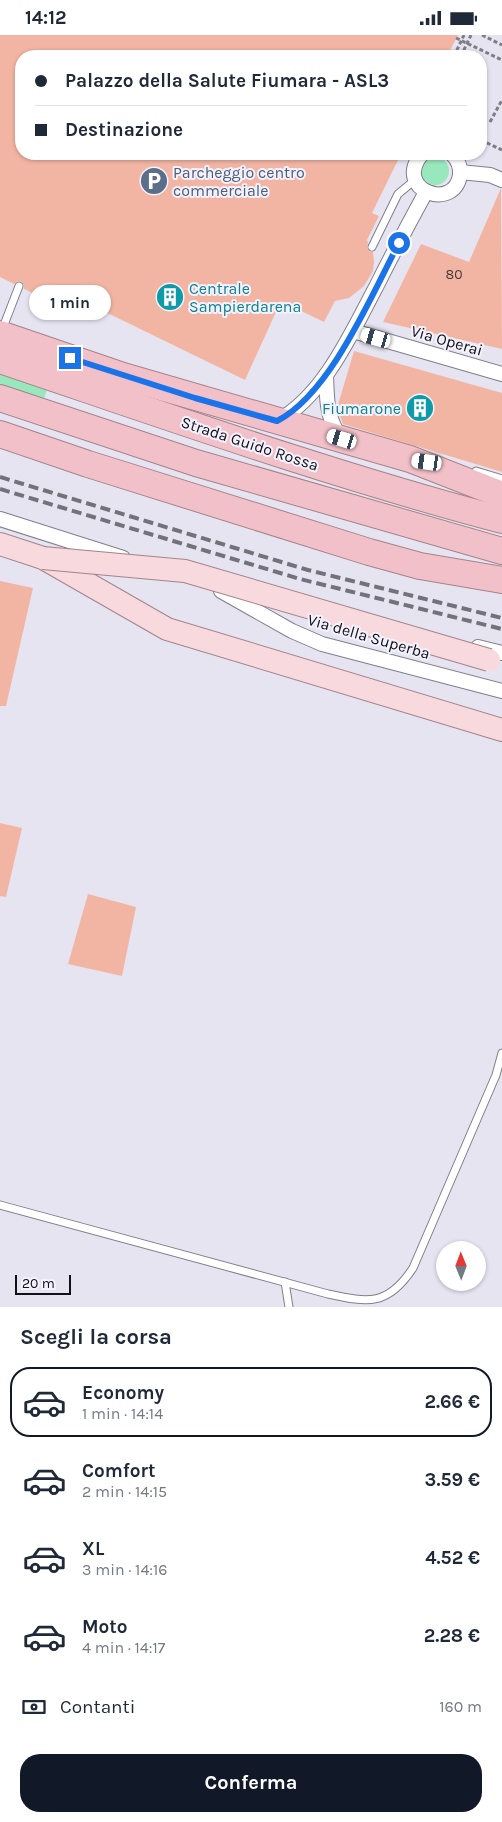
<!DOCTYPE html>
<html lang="it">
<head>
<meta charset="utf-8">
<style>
  body { margin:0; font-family:Karla,sans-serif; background:#f2f2f3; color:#1f2937; height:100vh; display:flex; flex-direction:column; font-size:19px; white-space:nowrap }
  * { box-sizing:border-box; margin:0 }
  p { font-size:16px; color:#747a83 }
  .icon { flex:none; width:28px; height:28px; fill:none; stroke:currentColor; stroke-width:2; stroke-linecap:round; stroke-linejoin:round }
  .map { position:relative; height:1272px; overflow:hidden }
  .details { display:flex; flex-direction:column; background:#fff; flex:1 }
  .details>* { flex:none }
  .hud { position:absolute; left:15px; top:15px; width:472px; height:110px; border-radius:20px; box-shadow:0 1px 4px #0004; display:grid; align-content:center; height:110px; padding:0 20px; background:#fff }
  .needle { width:32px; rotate:359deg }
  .tools { position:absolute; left:436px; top:1206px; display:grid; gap:10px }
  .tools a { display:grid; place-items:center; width:50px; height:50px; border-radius:50%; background:#fff; box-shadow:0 1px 4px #0004; font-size:25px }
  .scale { position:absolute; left:15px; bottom:12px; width:56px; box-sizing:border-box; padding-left:5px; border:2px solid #121216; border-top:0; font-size:14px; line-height:18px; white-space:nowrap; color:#121216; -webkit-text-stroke:4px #f3f2fe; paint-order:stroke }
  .end { position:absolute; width:22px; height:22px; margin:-11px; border:6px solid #1a73e8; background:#fff; box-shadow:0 0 0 2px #fff }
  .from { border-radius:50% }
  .bubble { position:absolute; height:35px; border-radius:18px; background:#fff; box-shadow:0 1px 4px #0004; font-size:16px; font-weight:700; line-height:35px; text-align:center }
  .car { position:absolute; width:15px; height:30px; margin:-15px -8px; border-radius:6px; box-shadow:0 0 4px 1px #0007; background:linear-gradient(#fff 24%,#345 0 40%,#fff 0 76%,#345 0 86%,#fff 0) }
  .hud b { display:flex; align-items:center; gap:18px; height:48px; font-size:19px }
  .hud b+b { border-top:1px solid #e0e1e3 }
  .hud i { width:12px; height:12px; background:#1f2937 }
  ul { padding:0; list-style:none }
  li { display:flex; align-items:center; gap:15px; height:70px; margin:0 10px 8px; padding:0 10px; border:2px solid transparent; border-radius:20px }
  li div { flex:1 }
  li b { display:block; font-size:19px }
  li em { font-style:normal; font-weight:700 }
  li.selected { border-color:#111827 }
  li>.icon { width:45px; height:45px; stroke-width:1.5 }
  h2 { padding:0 20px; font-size:22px; line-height:60px }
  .pay { display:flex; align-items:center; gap:12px; height:55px; padding:0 20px; font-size:19px }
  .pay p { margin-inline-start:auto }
  .cta { display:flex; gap:10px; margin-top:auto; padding:10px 20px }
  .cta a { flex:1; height:58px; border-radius:20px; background:#111827; color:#fff; font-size:20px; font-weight:700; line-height:58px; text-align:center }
  .status { display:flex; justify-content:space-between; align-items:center; height:35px; padding:0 25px; background:#fff; direction:ltr }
  .status svg { height:14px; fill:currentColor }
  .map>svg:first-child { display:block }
</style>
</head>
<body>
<div class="status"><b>14:12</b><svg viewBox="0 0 49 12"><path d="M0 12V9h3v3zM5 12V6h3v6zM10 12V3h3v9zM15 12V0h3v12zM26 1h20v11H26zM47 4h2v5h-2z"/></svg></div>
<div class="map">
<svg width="502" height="1272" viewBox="0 0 502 1272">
  <rect width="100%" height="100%" fill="#e6e4f1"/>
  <g fill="#99e8bd">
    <circle cx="435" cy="136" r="14"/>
    <polygon points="0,330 50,346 39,378 0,364"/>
  </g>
  <g fill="#f3b5a3">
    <polygon points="0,0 458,0 447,21 21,21 21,119 401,119 372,178 379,181 367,205 368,208 367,213 369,216 373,217 374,227 373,236 364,251 349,263 335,266 324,287 281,266 245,345 56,253 49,266 24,254 24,250 21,246 18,246 14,249 0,242"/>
    <polygon points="501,153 502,314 383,287 421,209 469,227"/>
    <polygon points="354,316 502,358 502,437 343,389 337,373"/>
    <polygon points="0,546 33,553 6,671 0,671"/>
    <polygon points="0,788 22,793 6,862 0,861"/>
    <polygon points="88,859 136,872 122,941 68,929"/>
  </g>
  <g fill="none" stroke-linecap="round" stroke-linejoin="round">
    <defs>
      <g id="lane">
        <polyline points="372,212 398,159 415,145"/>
        <polyline points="2,295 19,251"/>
        <polyline points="476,436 502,444"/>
        <path d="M0 1170 328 1259C369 1268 388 1271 413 1233L496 1040 502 1018"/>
        <polyline points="285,1247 289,1272"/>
      </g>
      <g id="street">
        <path d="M422 119C392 154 454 178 460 140 461 131 457 124 452 119"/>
        <polyline points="460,137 490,140 502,145"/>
        <polyline points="353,296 502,339"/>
        <path d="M326 340C327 363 326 383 341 403"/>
        <path d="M277 386C324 361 352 297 376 252 392 220 409 188 426 157"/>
        <polyline points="0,484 123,523"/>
        <polyline points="221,556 292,596 322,609 502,656"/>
        <polyline points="478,612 502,618"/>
      </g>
      <polyline id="primary" points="0,509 43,523 167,594 502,695"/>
      <g id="highway">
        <polyline points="0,299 123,341 410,424 502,460"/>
        <path d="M0 325C166 381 332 440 502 485"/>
        <polyline points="0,363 196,428 502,516"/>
        <polyline points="0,399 88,429 369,517 420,531 502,545"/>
      </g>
    </defs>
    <use href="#lane" stroke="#817f8a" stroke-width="9"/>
    <use href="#street" stroke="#817f8a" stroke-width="16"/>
    <use href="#primary" stroke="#a4838a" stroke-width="24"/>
    <use href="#highway" stroke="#a4838a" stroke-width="28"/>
    <g stroke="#7f7e87" stroke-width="3" stroke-dasharray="4 2.5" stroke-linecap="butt">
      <polyline points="482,0 502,10"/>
      <polyline points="456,3 502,25"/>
      <polyline points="454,21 464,0"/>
      <polyline points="461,21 471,0"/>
      <polyline points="490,87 502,65"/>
      <polyline points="481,105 502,115"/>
    </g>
    <use href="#lane" stroke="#fff" stroke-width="7"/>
    <use href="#street" stroke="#fff" stroke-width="14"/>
    <use href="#primary" stroke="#f7d9de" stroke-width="22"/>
    <use href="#highway" stroke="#f2c0c8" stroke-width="26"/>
    <g stroke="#73727b" stroke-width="4" stroke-dasharray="10 5" stroke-linecap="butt">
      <polyline points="0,442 308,535 502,583"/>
      <polyline points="0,454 300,544 502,594"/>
    </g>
    <defs>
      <polyline id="primary-bridge" points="43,523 185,536 489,625"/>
    </defs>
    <use href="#primary-bridge" stroke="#a4838a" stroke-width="24" stroke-linecap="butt"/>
    <use href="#primary-bridge" stroke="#f7d9de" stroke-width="22"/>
  </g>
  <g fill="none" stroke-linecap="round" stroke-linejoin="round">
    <path stroke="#1a73e8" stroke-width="6" d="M70 323 195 363 277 386C331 358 371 261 399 208"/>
  </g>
  <defs>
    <symbol id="parking-disc" viewBox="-11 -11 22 22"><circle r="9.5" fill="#5c6f8a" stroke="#f3f2fe"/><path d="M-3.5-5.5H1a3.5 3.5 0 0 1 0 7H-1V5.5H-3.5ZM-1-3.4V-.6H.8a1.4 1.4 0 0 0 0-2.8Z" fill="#fff"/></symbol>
    <symbol id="building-disc" viewBox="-11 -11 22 22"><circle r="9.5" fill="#0f9aa8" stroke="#f3f2fe"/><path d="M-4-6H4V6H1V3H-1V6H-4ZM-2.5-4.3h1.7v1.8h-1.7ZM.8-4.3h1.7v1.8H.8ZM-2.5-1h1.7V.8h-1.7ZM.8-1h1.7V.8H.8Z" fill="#fff"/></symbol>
  </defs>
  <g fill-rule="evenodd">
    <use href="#parking-disc" x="138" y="130" width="32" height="32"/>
    <use href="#building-disc" x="154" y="246" width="32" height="32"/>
    <use href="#building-disc" x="404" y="357" width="32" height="32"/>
  </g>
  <g text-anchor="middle" stroke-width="4" stroke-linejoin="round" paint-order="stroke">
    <g font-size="14" fill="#4a3b39">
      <text x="454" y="244">80</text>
    </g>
    <g font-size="16" fill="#4e5e75" stroke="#f3f2fe" text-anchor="start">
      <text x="173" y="143">Parcheggio centro<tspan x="173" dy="18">commerciale</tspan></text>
    </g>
    <g font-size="16" fill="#0d838f" stroke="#f3f2fe" text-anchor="start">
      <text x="189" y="259">Centrale<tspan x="189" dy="18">Sampierdarena</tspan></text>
      <text x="401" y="379" text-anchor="end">Fiumarone</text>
    </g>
    <g font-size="16" fill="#121216" stroke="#f3f2fe">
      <text transform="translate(447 305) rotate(16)" y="6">Via Operai</text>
      <text transform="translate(250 408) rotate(18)" y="6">Strada Guido Rossa</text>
      <text transform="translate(369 601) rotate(16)" y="6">Via della Superba</text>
    </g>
  </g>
</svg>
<div class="tools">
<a><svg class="needle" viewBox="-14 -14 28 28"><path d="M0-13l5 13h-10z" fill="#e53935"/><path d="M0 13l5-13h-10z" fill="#747a83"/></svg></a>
</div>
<div class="scale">20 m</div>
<i class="end from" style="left:399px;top:208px"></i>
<i class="end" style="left:70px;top:323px"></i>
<div class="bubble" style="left:29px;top:250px;width:82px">1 min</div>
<i class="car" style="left:376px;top:303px;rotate:286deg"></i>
<i class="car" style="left:342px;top:404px;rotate:287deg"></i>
<i class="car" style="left:427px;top:427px;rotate:278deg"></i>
<div class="hud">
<b><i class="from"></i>Palazzo della Salute Fiumara - ASL3</b>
<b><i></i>Destinazione</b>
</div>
</div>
<section class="details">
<h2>Scegli la corsa</h2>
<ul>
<li class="selected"><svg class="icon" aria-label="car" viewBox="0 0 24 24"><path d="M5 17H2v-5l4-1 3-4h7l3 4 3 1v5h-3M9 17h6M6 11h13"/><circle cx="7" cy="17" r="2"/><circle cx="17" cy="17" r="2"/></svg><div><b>Economy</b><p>1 min · 14:14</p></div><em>2.66 €</em></li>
<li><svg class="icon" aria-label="car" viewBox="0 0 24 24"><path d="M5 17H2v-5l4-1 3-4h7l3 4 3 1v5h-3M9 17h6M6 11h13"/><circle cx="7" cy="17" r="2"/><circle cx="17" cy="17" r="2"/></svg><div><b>Comfort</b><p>2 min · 14:15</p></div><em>3.59 €</em></li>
<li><svg class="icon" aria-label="car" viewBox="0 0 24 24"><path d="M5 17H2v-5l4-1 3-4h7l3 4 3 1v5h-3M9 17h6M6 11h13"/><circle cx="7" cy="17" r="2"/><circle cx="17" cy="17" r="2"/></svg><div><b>XL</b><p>3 min · 14:16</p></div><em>4.52 €</em></li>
<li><svg class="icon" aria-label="car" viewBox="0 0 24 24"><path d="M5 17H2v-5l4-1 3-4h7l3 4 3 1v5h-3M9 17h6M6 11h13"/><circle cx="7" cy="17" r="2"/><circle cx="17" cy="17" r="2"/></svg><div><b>Moto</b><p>4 min · 14:17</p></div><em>2.28 €</em></li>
</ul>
<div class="pay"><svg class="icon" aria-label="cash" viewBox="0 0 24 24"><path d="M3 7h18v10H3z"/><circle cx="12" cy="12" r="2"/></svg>Contanti<p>160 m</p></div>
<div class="cta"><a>Conferma</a></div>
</section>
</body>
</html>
